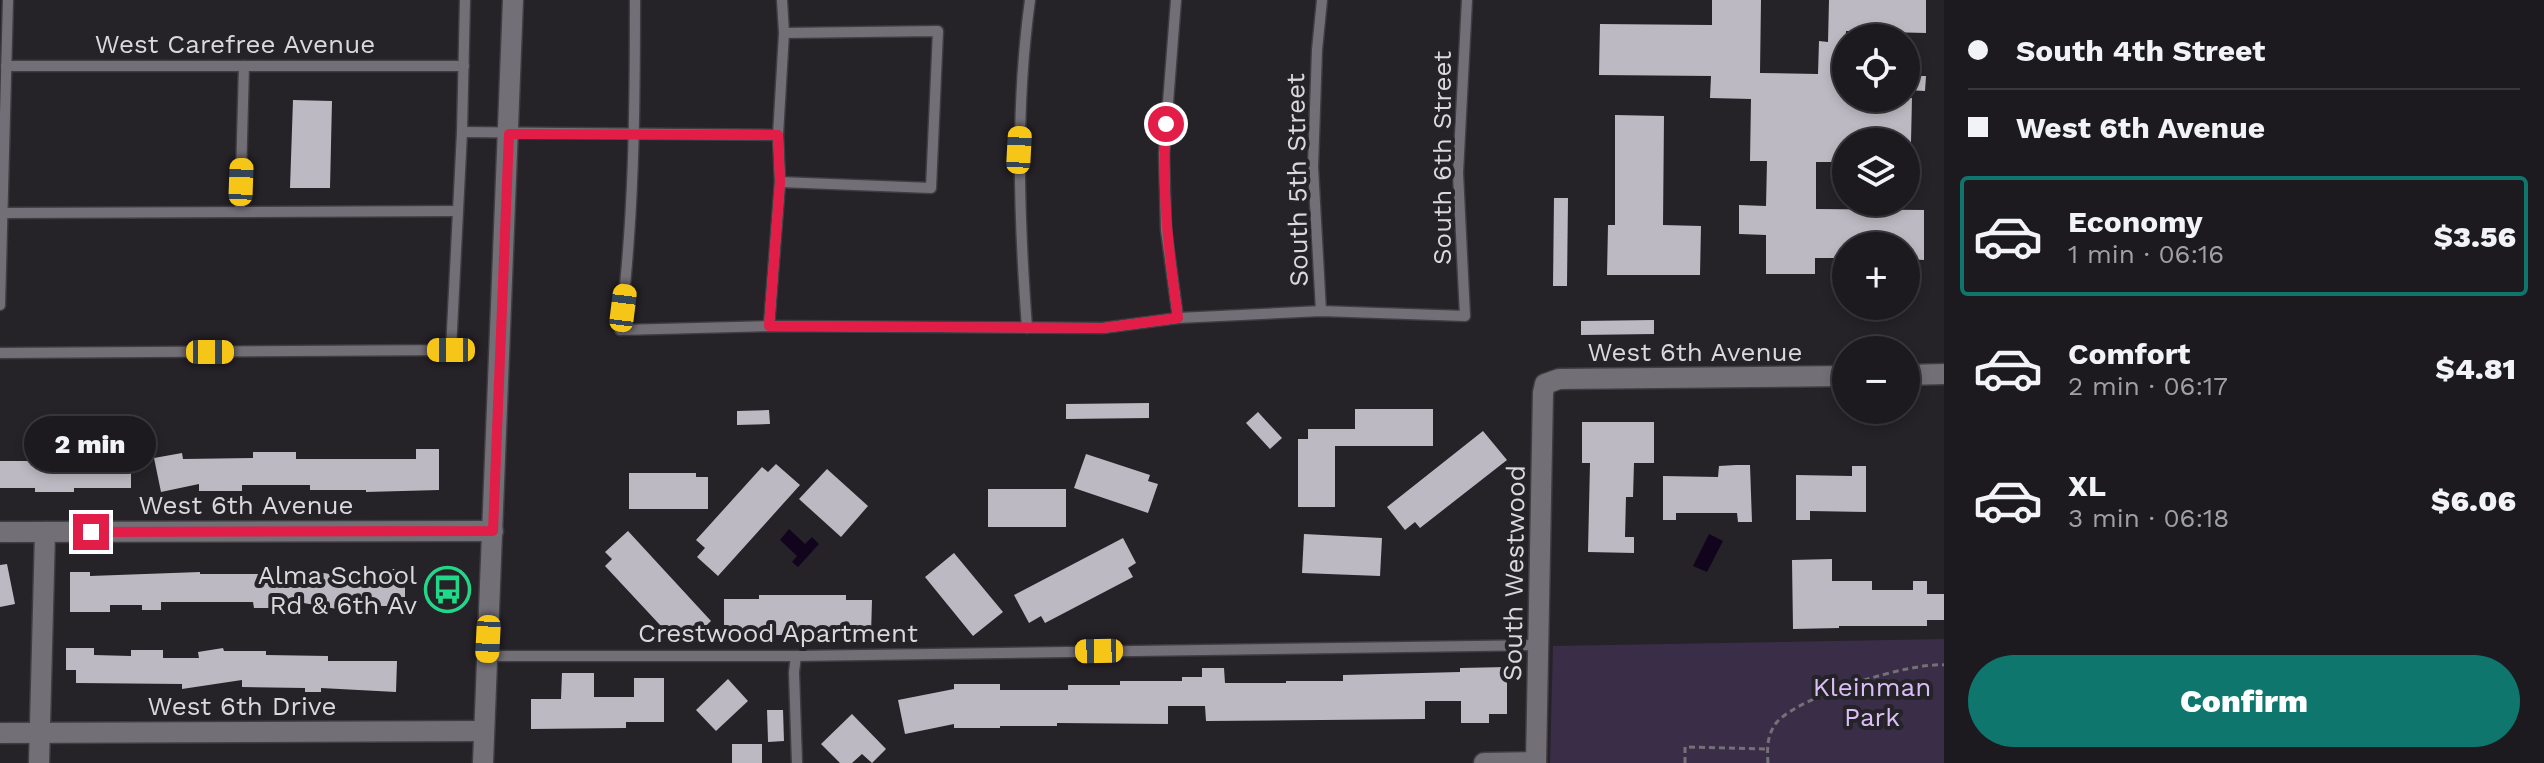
<!DOCTYPE html>
<html lang="en">
<head>
<meta charset="utf-8">
<style>
  body { margin:0; font-family:"Work Sans",sans-serif; background:#252327; color:#f1f3f6; height:100vh; display:flex; flex-direction:column; font-size:30px; white-space:nowrap }
  * { box-sizing:border-box; margin:0 }
  p { font-size:26px; color:#a0a1a4 }
  .icon { flex:none; width:44px; height:44px; fill:none; stroke:currentColor; stroke-width:2; stroke-linecap:round; stroke-linejoin:round }
  .map { position:relative; flex:1; overflow:hidden }
  .details { display:flex; flex-direction:column; background:#1c1a1e; width:600px }
  .details>* { flex:none }
  .guide { display:grid; align-content:center; height:176px; padding:0 24px; background:#1c1a1e }
  .tools { position:absolute; left:1832px; top:24px; display:grid; gap:16px }
  .tools a { display:grid; place-items:center; width:88px; height:88px; border-radius:50%; background:#1c1a1e; box-shadow:0 4px 12px #0003,0 0 0 2px #3a383c; font-size:40px }
  .end { position:absolute; width:36px; height:36px; margin:-18px; border:10px solid #e11d48; background:#fff; box-shadow:0 0 0 4px #fff }
  .from { border-radius:50% }
  .bubble { position:absolute; height:56px; border-radius:28px; background:#1c1a1e; box-shadow:0 4px 12px #0003,0 0 0 2px #3a383c; font-size:26px; font-weight:800; line-height:56px; text-align:center }
  .car { position:absolute; width:24px; height:48px; margin:-24px -12px; border-radius:10px; box-shadow:0 0 6px 2px #0007; background:linear-gradient(#f5c518 24%,#345 0 40%,#f5c518 0 76%,#345 0 86%,#f5c518 0) }
  .guide b { display:flex; align-items:center; gap:28px; height:76px; font-size:30px }
  .guide b+b { border-top:2px solid #3a383c }
  .guide i { width:20px; height:20px; background:#f1f3f6 }
  ul { padding:0; list-style:none }
  li { display:flex; align-items:center; gap:24px; height:120px; margin:0 16px 12px; padding:0 8px; border:4px solid transparent; border-radius:8px }
  li div { flex:1 }
  li b { display:block; font-size:30px }
  li em { font-style:normal; font-weight:800 }
  li.current { border-color:#0f766e }
  li>.icon { width:72px; height:72px; stroke-width:1.5 }
  .button { display:flex; gap:16px; margin-top:auto; padding:16px 24px }
  .button a { flex:1; height:92px; border-radius:48px; background:#0f766e; color:#fff; font-size:32px; font-weight:800; line-height:92px; text-align:center }
  main { display:flex; flex:1; min-height:0 }
  .map>svg:first-child { display:block }
</style>
</head>
<body>
<main>
<div class="map">
<svg width="1944" height="763" viewBox="0 0 1944 763">
  <rect width="100%" height="100%" fill="#252228"/>
  <polygon fill="#3a2d48" points="1944,639 1944,763 1550,763 1553,646"/>
  <g fill="#11041c">
    <polygon points="789,529 805,544 812,537 819,544 798,567 792,562 797,556 780,540"/>
    <polygon points="1709,534 1723,541 1707,572 1693,566"/>
  </g>
  <g fill="#bdb9c2">
    <polygon points="1712,0 1761,0 1760,73 1818,74 1819,41 1828,42 1829,0 1926,0 1926,33 1846,31 1843,98 1912,98 1911,142 1846,142 1846,162 1816,162 1816,209 1924,210 1924,260 1906,259 1906,246 1846,246 1846,258 1815,258 1815,274 1766,274 1766,235 1739,234 1739,205 1766,206 1767,161 1750,161 1751,99 1710,98 1711,76 1599,75 1600,24 1712,25"/>
    <polygon points="1906,76 1926,76 1925,91 1906,90"/>
    <polygon points="293,100 332,101 330,188 290,188"/>
    <polygon points="1615,115 1664,116 1663,225 1701,226 1700,275 1607,275 1608,225 1615,225"/>
    <polygon points="1554,198 1568,198 1567,286 1553,286"/>
    <polygon points="1654,320 1654,334 1581,335 1581,321"/>
    <polygon points="1149,403 1149,418 1066,419 1066,404"/>
    <polygon points="1355,409 1433,409 1433,446 1335,446 1335,507 1298,507 1298,439 1308,439 1308,429 1355,429"/>
    <polygon points="769,410 770,424 737,425 737,411"/>
    <polygon points="1258,412 1282,438 1270,449 1246,423"/>
    <polygon points="1582,422 1654,422 1654,463 1634,463 1633,497 1626,497 1625,537 1634,537 1634,553 1588,552 1590,463 1582,463"/>
    <polygon points="1483,431 1507,460 1420,528 1415,522 1405,530 1387,507"/>
    <polygon points="416,449 439,449 439,490 366,492 366,490 310,490 310,485 242,485 242,491 199,491 199,484 161,492 154,458 182,453 183,459 253,458 253,452 296,452 296,459 416,459"/>
    <polygon points="35,453 131,453 131,488 74,488 74,492 35,492 35,488 0,488 0,461 35,461"/>
    <polygon points="1086,454 1150,475 1148,481 1158,484 1148,513 1074,488"/>
    <polygon points="776,464 800,485 718,576 697,557 705,548 696,540 762,467 768,472"/>
    <polygon points="1736,465 1750,465 1752,522 1738,522 1737,513 1676,513 1676,520 1663,520 1663,476 1718,477 1719,466"/>
    <polygon points="1852,466 1866,466 1866,512 1810,511 1810,520 1796,520 1796,475 1852,476"/>
    <polygon points="827,469 868,506 841,537 799,499"/>
    <polygon points="629,473 696,473 696,477 708,477 708,509 629,509"/>
    <rect x="988" y="489" width="78" height="38"/>
    <polygon points="628,531 711,621 690,641 682,632 674,640 605,566 612,559 605,552"/>
    <polygon points="1304,534 1382,538 1380,576 1302,573"/>
    <polygon points="1123,538 1136,563 1128,568 1133,577 1045,623 1041,616 1029,623 1014,595"/>
    <polygon points="954,553 1003,612 973,636 925,577"/>
    <polygon points="1832,559 1832,581 1872,581 1872,590 1913,590 1913,581 1927,581 1927,594 1944,594 1944,620 1927,620 1927,626 1839,626 1839,628 1793,629 1792,560"/>
    <polygon points="7,564 15,604 0,607 0,565"/>
    <polygon points="384,569 405,569 405,597 395,597 395,606 366,606 338,600 337,609 287,600 287,608 254,608 253,602 161,602 161,610 142,610 142,605 110,605 110,612 70,612 70,572 90,572 90,576 200,572 200,574 306,574 307,570 352,578 352,574 384,574"/>
    <polygon points="759,595 846,595 846,600 872,600 871,635 736,635 736,628 724,628 724,599 759,599"/>
    <polygon points="66,648 94,648 94,655 131,656 131,650 163,650 163,658 199,658 198,652 223,648 224,651 266,651 266,655 328,656 328,661 397,661 396,692 321,688 321,692 305,692 305,688 242,687 242,680 182,689 182,684 76,683 76,670 66,670"/>
    <polygon points="1507,667 1507,714 1489,714 1489,723 1461,723 1461,701 1425,701 1425,719 1206,721 1205,706 1168,706 1168,724 1057,723 1057,726 1000,726 1000,728 954,728 954,724 905,734 898,700 954,689 954,684 1000,684 1000,690 1068,690 1068,685 1120,685 1120,681 1182,681 1182,677 1202,677 1202,668 1224,668 1225,683 1286,683 1286,681 1343,681 1343,675 1460,672 1460,668"/>
    <polygon points="562,673 594,673 594,697 634,697 634,678 664,678 664,722 626,722 626,728 531,729 531,699 561,699"/>
    <polygon points="728,679 748,701 716,731 696,710"/>
    <polygon points="767,710 783,710 784,741 768,742"/>
    <polygon points="852,714 886,749 872,763 862,754 852,763 840,763 821,744"/>
    <rect x="732" y="744" width="30" height="19"/>
  </g>
  <g fill="none" stroke-linecap="round" stroke-linejoin="round">
    <defs>
      <g id="lane">
        <path d="M635 0C635 111 634 220 620 330L769 326 1103 328 1178 318 1321 311 1465 316 1458 173 1467 0"/>
        <polyline points="1176,0 1164,154 1166,230 1178,318"/>
        <polyline points="6,66 464,66"/>
        <polyline points="462,132 778,135"/>
        <polyline points="780,182 931,188 938,31 784,33"/>
        <polyline points="240,212 244,66"/>
        <polyline points="2,213 458,211"/>
        <polyline points="0,305 8,0"/>
        <polyline points="1321,311 1313,167 1317,50 1322,0"/>
        <polyline points="769,326 780,182 778,135 784,33 782,0"/>
        <path d="M1027 328C1019 218 1015 109 1030 0"/>
        <polyline points="0,353 451,350 462,132 465,0"/>
        <polyline points="488,656 796,656 1538,645"/>
        <polyline points="796,656 794,672 797,763"/>
      </g>
      <g id="street">
        <polyline points="1906,375 1944,374"/>
        <polyline points="0,532 493,531"/>
        <polyline points="0,733 484,731"/>
        <polyline points="39,763 45,532"/>
        <polyline points="1484,763 1536,762"/>
        <polyline points="1536,763 1543,393 1545,384 1559,379 1846,376"/>
      </g>
      <polyline id="secondary" points="483,763 513,0"/>
    </defs>
    <use href="#lane" stroke="#3f3c42" stroke-width="13"/>
    <use href="#street" stroke="#3f3c42" stroke-width="23"/>
    <use href="#secondary" stroke="#3f3c42" stroke-width="23"/>
    <g stroke="#747176" stroke-width="3" stroke-dasharray="6 4" stroke-linecap="butt">
      <polyline points="1685,763 1685,747 1765,749"/>
      <path d="M1768 763C1767 748 1767 734 1777 722 1800 696 1910 662 1944 665"/>
    </g>
    <use href="#lane" stroke="#736f77" stroke-width="10"/>
    <use href="#street" stroke="#736f77" stroke-width="20"/>
    <use href="#secondary" stroke="#736f77" stroke-width="20"/>
  </g>
  <g fill="none" stroke-linecap="round" stroke-linejoin="round">
    <path stroke="#e11d48" stroke-width="10" d="M91 532 493 531 509 134 778 135 780 182 769 326 1103 328 1178 318C1169 254 1161 190 1166 124"/>
  </g>
  <defs>
    <symbol id="bus-ring" viewBox="-11 -11 22 22"><circle r="9.5" fill="#252228" stroke="#20d887" stroke-width="1.5"/><path d="M-5-6H5V4H4V6H2V4H-2V6H-4V4H-5ZM-3.5-4V0h7V-4ZM-3.5 1.2v1.5H-2V1.2ZM2 1.2v1.5H3.5V1.2Z" fill="#20d887"/></symbol>
  </defs>
  <g fill-rule="evenodd">
    <use href="#bus-ring" x="422" y="564" width="51" height="51"/>
  </g>
  <g text-anchor="middle" stroke-width="8" stroke-linejoin="round" paint-order="stroke">
    <g font-size="26" fill="#dad8dc" stroke="#252228">
      <text x="235" y="53">West Carefree Avenue</text>
      <text transform="translate(1442 158) rotate(-90)" y="9">South 6th Street</text>
      <text transform="translate(1297 180) rotate(-91)" y="9">South 5th Street</text>
      <text x="1695" y="361">West 6th Avenue</text>
      <text x="246" y="514">West 6th Avenue</text>
      <text transform="translate(1514 573) rotate(-89)" y="9">South Westwood</text>
      <text x="778" y="642">Crestwood Apartment</text>
      <text x="242" y="715">West 6th Drive</text>
    </g>
    <g font-size="26" fill="#dad8dc" stroke="#252228" text-anchor="end">
      <text x="417" y="584">Alma School<tspan x="417" dy="30">Rd &amp; 6th Av</tspan></text>
    </g>
    <g font-size="26" fill="#dabef7" stroke="#252228">
      <text x="1872" y="696">Kleinman<tspan x="1872" dy="30">Park</tspan></text>
    </g>
  </g>
</svg>
<div class="tools">
<a><svg class="icon" aria-label="locate" viewBox="0 0 24 24"><circle cx="12" cy="12" r="6"/><path d="M12 2v4M12 18v4M2 12h4M18 12h4"/></svg></a>
<a><svg class="icon" aria-label="layers" viewBox="0 0 24 24"><path d="M12 4l9 5-9 5-9-5zM3 14l9 5 9-5"/></svg></a>
<a>+</a>
<a>−</a>
</div>
<i class="end from" style="left:1166px;top:124px"></i>
<i class="end" style="left:91px;top:532px"></i>
<div class="bubble" style="left:24px;top:416px;width:132px">2 min</div>
<i class="car" style="left:1019px;top:150px;rotate:3deg"></i>
<i class="car" style="left:241px;top:182px;rotate:2deg"></i>
<i class="car" style="left:623px;top:308px;rotate:7deg"></i>
<i class="car" style="left:451px;top:350px;rotate:270deg"></i>
<i class="car" style="left:210px;top:352px;rotate:90deg"></i>
<i class="car" style="left:488px;top:639px;rotate:183deg"></i>
<i class="car" style="left:1099px;top:651px;rotate:269deg"></i>
</div>
<section class="details">
<div class="guide">
<b><i class="from"></i>South 4th Street</b>
<b><i></i>West 6th Avenue</b>
</div>
<ul>
<li class="current"><svg class="icon" aria-label="car" viewBox="0 0 24 24"><path d="M5 17H2v-5l4-1 3-4h7l3 4 3 1v5h-3M9 17h6M6 11h13"/><circle cx="7" cy="17" r="2"/><circle cx="17" cy="17" r="2"/></svg><div><b>Economy</b><p>1 min · 06:16</p></div><em>$3.56</em></li>
<li><svg class="icon" aria-label="car" viewBox="0 0 24 24"><path d="M5 17H2v-5l4-1 3-4h7l3 4 3 1v5h-3M9 17h6M6 11h13"/><circle cx="7" cy="17" r="2"/><circle cx="17" cy="17" r="2"/></svg><div><b>Comfort</b><p>2 min · 06:17</p></div><em>$4.81</em></li>
<li><svg class="icon" aria-label="car" viewBox="0 0 24 24"><path d="M5 17H2v-5l4-1 3-4h7l3 4 3 1v5h-3M9 17h6M6 11h13"/><circle cx="7" cy="17" r="2"/><circle cx="17" cy="17" r="2"/></svg><div><b>XL</b><p>3 min · 06:18</p></div><em>$6.06</em></li>
</ul>
<div class="button"><a>Confirm</a></div>
</section>
</main>
</body>
</html>
